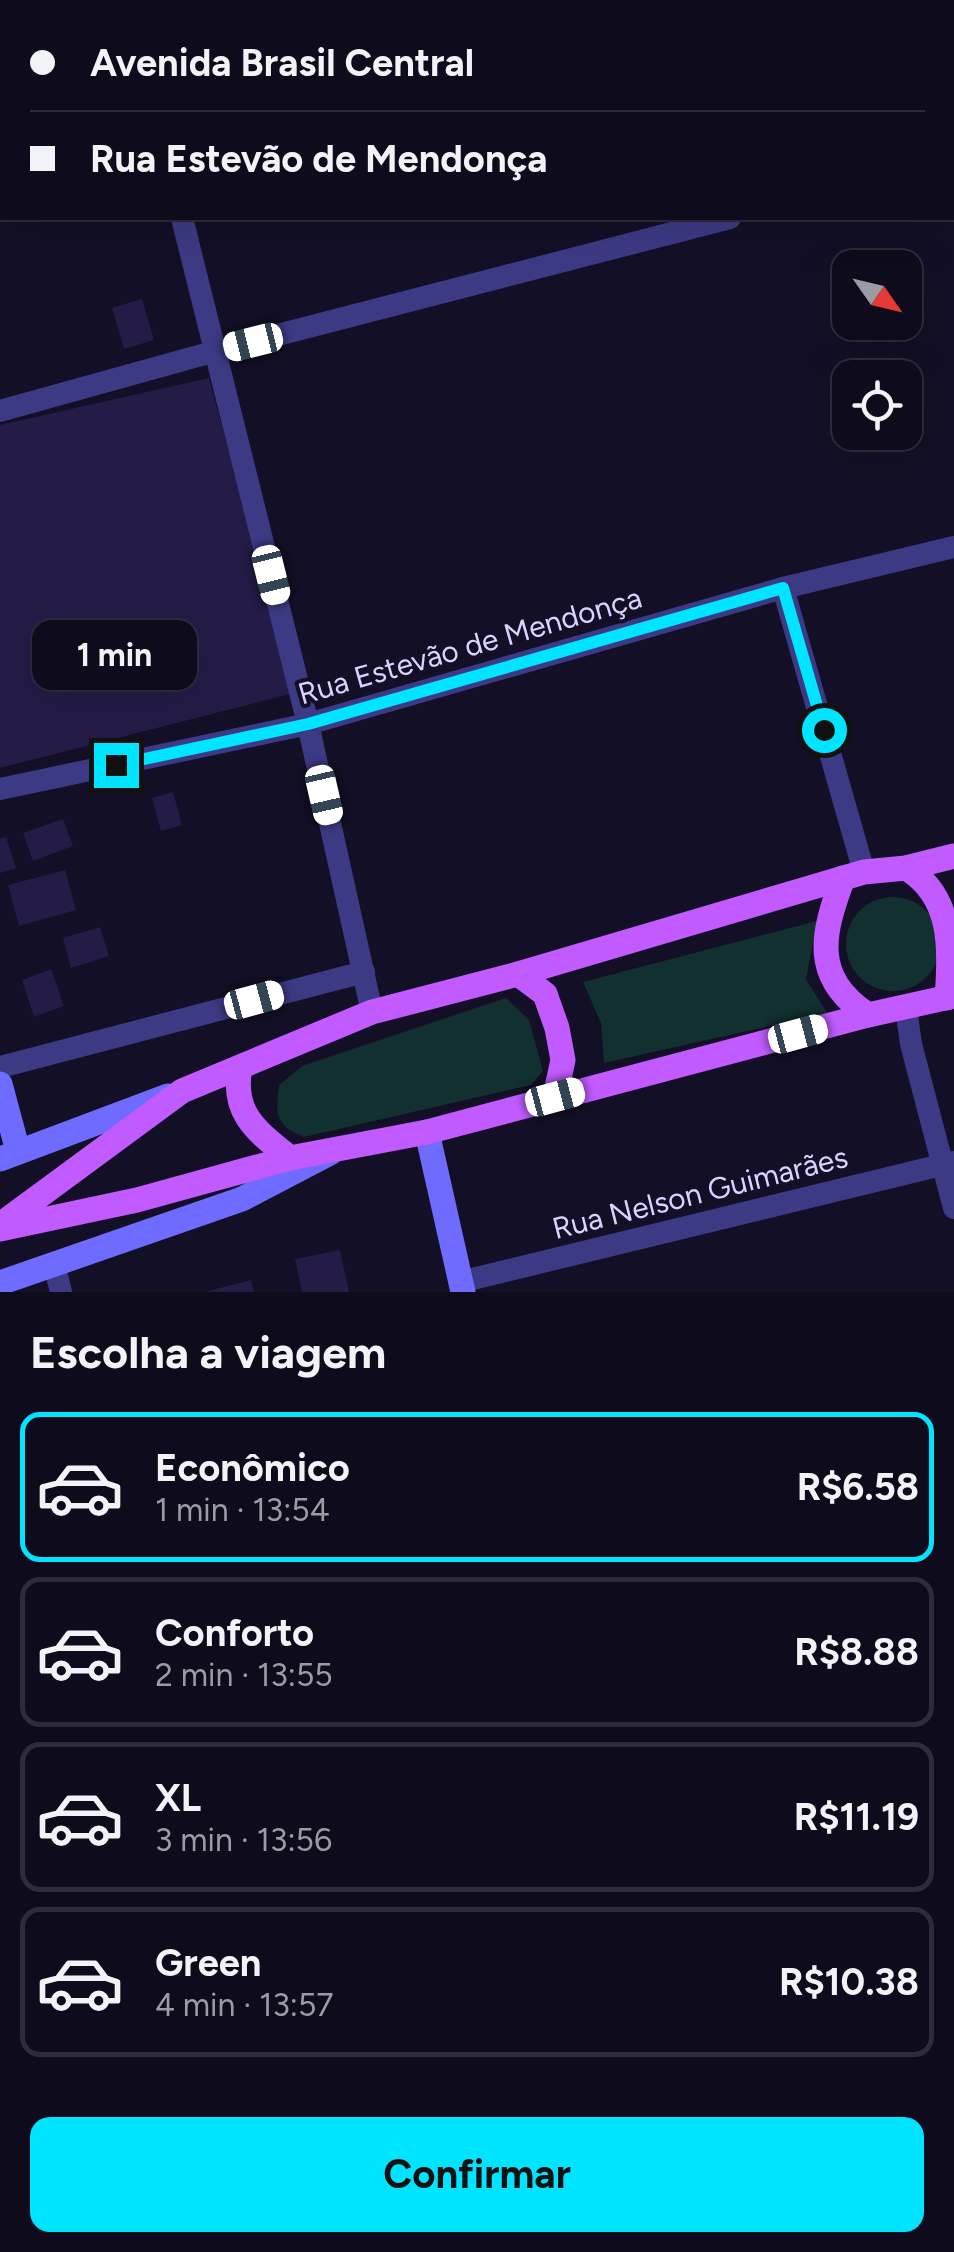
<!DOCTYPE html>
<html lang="pt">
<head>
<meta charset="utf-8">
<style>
  body { margin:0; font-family:Figtree,sans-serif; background:#171425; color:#f1f3f6; height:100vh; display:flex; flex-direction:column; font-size:38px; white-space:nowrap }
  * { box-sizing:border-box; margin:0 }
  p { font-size:32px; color:#9b9ba3 }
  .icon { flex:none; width:55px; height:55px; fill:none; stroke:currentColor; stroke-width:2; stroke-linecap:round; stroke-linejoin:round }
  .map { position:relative; height:1292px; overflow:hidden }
  .panel { display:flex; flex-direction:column; background:#0e0b1c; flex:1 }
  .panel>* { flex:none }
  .hud { position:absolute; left:0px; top:0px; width:955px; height:220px; box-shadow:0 10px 40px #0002,0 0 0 2px #2e2b3b; display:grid; align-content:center; height:220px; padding:0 30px; background:#0e0b1c }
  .needle { width:65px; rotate:124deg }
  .controls { position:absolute; left:832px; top:250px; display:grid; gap:20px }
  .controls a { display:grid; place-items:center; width:90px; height:90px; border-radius:20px; background:#0e0b1c; box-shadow:0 10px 40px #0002,0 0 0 2px #2e2b3b; font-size:50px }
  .end { position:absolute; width:45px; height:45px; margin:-22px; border:12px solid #00e5ff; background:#111; box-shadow:0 0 0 5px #111 }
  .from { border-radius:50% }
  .bubble { position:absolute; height:70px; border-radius:20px; background:#0e0b1c; box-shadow:0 10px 40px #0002,0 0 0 2px #2e2b3b; font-size:32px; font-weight:700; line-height:70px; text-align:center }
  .car { position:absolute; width:30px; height:60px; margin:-30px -15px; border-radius:12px; box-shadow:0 0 8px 2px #0007; background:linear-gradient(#fff 24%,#345 0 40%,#fff 0 76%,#345 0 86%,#fff 0) }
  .hud b { display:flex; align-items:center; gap:35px; height:95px; font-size:38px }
  .hud b+b { border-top:2px solid #2e2b3b }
  .hud i { width:25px; height:25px; background:#f1f3f6 }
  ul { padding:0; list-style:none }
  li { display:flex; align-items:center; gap:30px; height:150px; margin:0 20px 15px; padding:0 10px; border:5px solid #2e2b3b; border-radius:20px }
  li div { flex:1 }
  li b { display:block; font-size:38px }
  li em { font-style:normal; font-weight:700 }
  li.active { border-color:#00e5ff }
  li>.icon { width:90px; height:90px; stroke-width:1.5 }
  h2 { padding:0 30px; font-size:45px; line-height:120px }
  .cta { display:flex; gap:20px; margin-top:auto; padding:20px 30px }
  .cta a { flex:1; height:115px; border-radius:20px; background:#00e5ff; color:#111; font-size:40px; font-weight:700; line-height:115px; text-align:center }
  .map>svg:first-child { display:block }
</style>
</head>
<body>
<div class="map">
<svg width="954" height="1292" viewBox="0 0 954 1292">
  <rect width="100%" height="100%" fill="#130f26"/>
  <g fill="#12302f">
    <circle cx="893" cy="944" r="47"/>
    <polygon points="817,921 806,979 827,1013 604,1063 601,1023 583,982"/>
    <path d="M506 998 529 1020 543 1071 531 1085 304 1137C274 1125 276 1114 279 1085L302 1066Z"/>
  </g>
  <g fill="#241b47">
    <polygon points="142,299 154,340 124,349 112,308"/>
    <polygon points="209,378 294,693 0,768 0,425"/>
    <polygon points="173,792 182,825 161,831 152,798"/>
    <polygon points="63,819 73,846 33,861 23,833"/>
    <polygon points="6,837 16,868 0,873 0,839"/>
    <polygon points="65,870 76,910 19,926 8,885"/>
    <polygon points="100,927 109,956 71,968 63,938"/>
    <polygon points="51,969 64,1006 34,1017 22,980"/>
    <polygon points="340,1250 349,1292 302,1292 295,1259"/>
    <polygon points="251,1280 254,1292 208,1292 208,1291"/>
  </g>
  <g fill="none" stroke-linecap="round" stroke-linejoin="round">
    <g stroke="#3d3a85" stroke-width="22">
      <polyline points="128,0 128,2"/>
      <polyline points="952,160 954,159"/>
      <polyline points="182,218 308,724 372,1012"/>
      <polyline points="0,411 216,351 730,218"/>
      <polyline points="783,588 864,872"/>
      <polyline points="0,789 308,724 783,588 954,547"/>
      <polyline points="906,1009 911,1044 954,1208"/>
      <polyline points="0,1067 364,972"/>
      <polyline points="54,1264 61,1292"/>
      <polyline points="460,1282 954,1162"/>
    </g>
    <g stroke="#6f6bff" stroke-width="25">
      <polyline points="0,1084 18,1151"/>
      <polyline points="427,1132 463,1292"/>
      <polyline points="0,1159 168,1096"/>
      <polyline points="0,1283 242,1199 330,1153"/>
    </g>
    <g stroke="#c25bff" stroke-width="25">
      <path d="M906 868C953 896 951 949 947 998"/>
      <path d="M843 878C822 934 811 977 868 1015"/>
      <polyline points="518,974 545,994 557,1028 563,1060 555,1097"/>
      <path d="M240 1068C231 1114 258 1132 290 1158"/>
      <polyline points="0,1225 182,1091 372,1012 518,974 864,872 906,868 954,856"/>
      <polyline points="0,1229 137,1200 290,1158 427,1132 868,1015 954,996"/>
    </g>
  </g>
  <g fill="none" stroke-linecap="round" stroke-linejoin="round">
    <polyline stroke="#00e5ff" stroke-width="12" points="116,765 308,724 783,588 824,730"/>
  </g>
  <g text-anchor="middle" stroke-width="8" stroke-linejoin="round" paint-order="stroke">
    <g font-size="30" fill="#d9d4ff" stroke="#130f26">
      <text transform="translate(470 646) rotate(-16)" y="10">Rua Estevão de Mendonça</text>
      <text transform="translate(700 1193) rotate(-14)" y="10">Rua Nelson Guimarães</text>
    </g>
  </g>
</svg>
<div class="controls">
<a><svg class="needle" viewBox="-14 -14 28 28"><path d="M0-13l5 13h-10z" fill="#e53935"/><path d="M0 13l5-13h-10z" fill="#9b9ba3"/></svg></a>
<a><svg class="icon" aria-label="locate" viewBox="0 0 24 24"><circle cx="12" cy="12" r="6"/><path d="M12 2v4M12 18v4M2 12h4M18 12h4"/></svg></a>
</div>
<i class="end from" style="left:824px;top:730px"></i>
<i class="end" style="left:116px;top:765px"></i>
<div class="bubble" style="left:32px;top:620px;width:165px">1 min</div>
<i class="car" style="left:253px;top:342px;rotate:256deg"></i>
<i class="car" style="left:271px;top:575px;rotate:166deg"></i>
<i class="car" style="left:324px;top:795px;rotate:167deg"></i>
<i class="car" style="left:254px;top:1000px;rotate:75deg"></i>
<i class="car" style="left:798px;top:1034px;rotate:75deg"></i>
<i class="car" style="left:555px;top:1097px;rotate:75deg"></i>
<div class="hud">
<b><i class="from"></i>Avenida Brasil Central</b>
<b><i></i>Rua Estevão de Mendonça</b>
</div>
</div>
<section class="panel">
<h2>Escolha a viagem</h2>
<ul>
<li class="active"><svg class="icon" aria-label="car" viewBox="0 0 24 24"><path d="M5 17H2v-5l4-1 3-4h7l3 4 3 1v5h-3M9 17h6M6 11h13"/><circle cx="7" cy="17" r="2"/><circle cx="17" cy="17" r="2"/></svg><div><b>Econômico</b><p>1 min · 13:54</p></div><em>R$6.58</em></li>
<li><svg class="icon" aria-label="car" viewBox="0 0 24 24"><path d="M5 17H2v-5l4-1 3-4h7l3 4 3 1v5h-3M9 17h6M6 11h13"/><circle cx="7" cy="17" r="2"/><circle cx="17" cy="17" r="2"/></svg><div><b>Conforto</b><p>2 min · 13:55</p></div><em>R$8.88</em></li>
<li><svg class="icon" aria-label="car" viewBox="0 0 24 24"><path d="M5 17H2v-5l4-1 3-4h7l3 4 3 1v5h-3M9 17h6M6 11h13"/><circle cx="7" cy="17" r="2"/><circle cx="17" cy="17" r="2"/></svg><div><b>XL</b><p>3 min · 13:56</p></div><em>R$11.19</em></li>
<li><svg class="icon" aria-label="car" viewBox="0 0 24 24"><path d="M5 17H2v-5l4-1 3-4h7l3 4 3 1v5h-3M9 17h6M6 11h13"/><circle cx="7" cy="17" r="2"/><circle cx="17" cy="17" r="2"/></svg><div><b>Green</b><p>4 min · 13:57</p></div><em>R$10.38</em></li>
</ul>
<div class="cta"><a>Confirmar</a></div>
</section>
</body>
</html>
